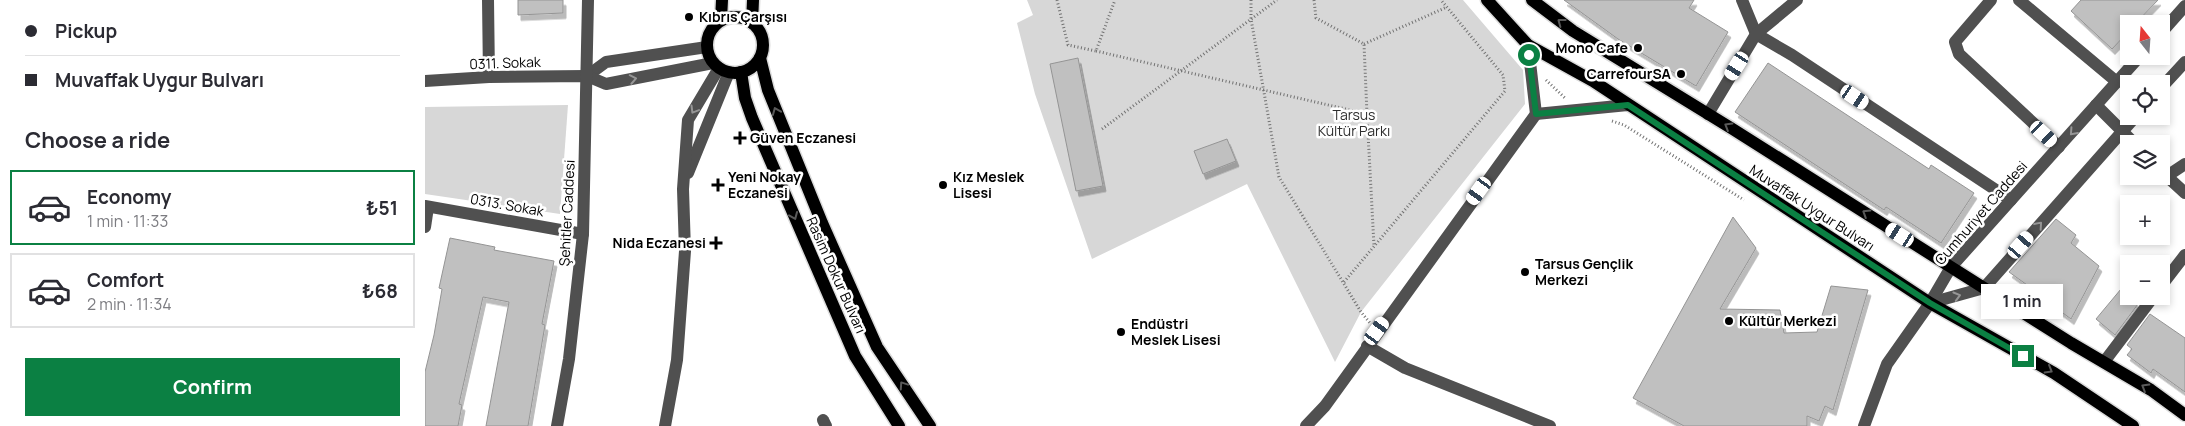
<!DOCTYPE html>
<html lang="en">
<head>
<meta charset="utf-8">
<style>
  body { margin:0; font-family:Manrope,sans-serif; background:#f7f7f7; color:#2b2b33; height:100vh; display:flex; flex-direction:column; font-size:19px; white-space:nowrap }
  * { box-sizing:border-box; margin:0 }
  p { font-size:16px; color:#7c7c81 }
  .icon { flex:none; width:28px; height:28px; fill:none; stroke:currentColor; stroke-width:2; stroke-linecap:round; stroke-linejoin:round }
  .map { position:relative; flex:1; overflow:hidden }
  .sheet { display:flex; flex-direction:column; background:#fff; width:425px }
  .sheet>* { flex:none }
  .banner { display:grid; align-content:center; height:110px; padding:0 25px; background:#fff }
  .needle { width:32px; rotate:343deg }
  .buttons { position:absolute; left:1695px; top:15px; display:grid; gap:10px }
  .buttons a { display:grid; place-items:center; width:50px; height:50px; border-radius:0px; background:#fff; box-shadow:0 2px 8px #0003; font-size:25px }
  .end { position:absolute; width:22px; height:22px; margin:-11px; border:6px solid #0b8043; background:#fff; box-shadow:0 0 0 2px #fff }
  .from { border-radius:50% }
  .bubble { position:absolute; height:35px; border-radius:0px; background:#fff; box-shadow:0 2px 8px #0003; font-size:16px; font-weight:700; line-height:35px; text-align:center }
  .car { position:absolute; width:15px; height:30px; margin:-15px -8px; border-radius:6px; box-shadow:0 0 4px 1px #0007; background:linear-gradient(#fff 24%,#345 0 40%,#fff 0 76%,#345 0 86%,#fff 0) }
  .banner b { display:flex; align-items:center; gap:18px; height:48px; font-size:19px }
  .banner b+b { border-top:1px solid #e1e1e2 }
  .banner i { width:12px; height:12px; background:#2b2b33 }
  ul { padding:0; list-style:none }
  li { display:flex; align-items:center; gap:15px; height:75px; margin:0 10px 8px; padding:0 15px; border:2px solid #e1e1e2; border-radius:0px }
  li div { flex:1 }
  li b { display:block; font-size:19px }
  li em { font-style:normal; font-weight:700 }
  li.active { border-color:#0b8043 }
  li>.icon { width:45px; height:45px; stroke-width:1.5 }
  h2 { padding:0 25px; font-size:22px; line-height:60px }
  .button { display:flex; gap:10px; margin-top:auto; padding:10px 25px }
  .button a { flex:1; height:58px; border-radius:0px; background:#0b8043; color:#fff; font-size:20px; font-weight:700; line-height:58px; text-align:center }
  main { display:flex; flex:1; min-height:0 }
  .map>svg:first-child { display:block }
</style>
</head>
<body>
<main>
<section class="sheet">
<div class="banner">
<b><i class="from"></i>Pickup</b>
<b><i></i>Muvaffak Uygur Bulvarı</b>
</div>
<h2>Choose a ride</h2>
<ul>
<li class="active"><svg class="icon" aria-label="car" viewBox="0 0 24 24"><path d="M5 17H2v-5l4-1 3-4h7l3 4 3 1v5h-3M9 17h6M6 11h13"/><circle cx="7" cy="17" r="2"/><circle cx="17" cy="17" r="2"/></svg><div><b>Economy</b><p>1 min · 11:33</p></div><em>₺51</em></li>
<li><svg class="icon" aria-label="car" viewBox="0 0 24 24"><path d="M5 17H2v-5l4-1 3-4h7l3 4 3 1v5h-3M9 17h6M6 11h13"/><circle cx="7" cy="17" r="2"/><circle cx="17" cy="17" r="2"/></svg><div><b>Comfort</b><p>2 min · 11:34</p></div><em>₺68</em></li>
</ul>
<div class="button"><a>Confirm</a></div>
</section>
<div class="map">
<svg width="1760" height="426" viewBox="0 0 1760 426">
  <defs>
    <filter id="shadow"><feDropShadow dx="3" dy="5.5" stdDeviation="0" flood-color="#0004"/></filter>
  </defs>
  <rect width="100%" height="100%" fill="#fff"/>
  <g fill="#d7d7d7">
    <polygon points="602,0 1038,0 1098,70 1100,104 936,312 910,362 822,184 667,259 610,94 592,23 608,15"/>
    <polygon points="143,105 135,214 0,194 0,107"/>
  </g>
  <g fill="#c0c0c0" stroke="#949494" filter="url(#shadow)">
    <polygon points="93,0 138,0 138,13 93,15"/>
    <polygon points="1139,0 1269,0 1264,8 1303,32 1271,86 1193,39"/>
    <polygon points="1656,0 1733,0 1710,24 1704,24 1704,31 1687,49 1646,11"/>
    <polygon points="653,58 678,186 651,191 625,64"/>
    <polygon points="1343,63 1504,169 1506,165 1549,193 1516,243 1461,207 1459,210 1310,112"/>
    <polygon points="802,139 811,161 778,174 769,151"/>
    <polygon points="1308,217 1331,248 1295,309 1355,310 1359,333 1392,332 1406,286 1443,290 1408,410 1400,406 1394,421 1382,416 1382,426 1259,426 1208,398"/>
    <polygon points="1631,219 1651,235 1646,243 1674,266 1646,319 1615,296 1616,295 1584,272"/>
    <polygon points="25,238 70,247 69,250 129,261 117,324 120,325 103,426 61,426 84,302 58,297 34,404 37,405 33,426 0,426 0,372 9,335 17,289 14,288"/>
    <polygon points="1696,289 1713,304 1690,335 1671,319"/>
    <polygon points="1725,314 1760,338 1760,392 1728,369 1726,373 1702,355 1707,349 1702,345"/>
  </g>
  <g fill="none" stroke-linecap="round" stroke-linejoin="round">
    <defs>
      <g id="major">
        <polyline points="1062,0 1103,45 1168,81 1505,303 1629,373 1708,426"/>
        <polyline points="1107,0 1148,31 1306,128 1646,343 1726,390 1760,415"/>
        <circle cx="310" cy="45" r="28"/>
        <polyline points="296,20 297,0"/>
        <polyline points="327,23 328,0"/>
        <polyline points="335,58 343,90 397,223 452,347 505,426"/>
        <polyline points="316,72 320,98 327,118 430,356 474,426"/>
      </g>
    </defs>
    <use href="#major" stroke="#dbdbdb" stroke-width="15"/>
    <g stroke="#727272" stroke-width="3" stroke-dasharray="1 2.5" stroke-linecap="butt">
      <polyline points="632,0 643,45 671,51 690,0"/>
      <polyline points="826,0 826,19 854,177 936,312 945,323"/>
      <polyline points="939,44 1022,7"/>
      <polyline points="671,51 942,114 939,44 891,18 889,0"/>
      <polyline points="1121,80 1140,98"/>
      <polyline points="942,114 949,246"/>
      <polyline points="1187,121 1199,125 1319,200"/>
      <polyline points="677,129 852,0"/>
      <polyline points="919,282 1080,91 1078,75 1016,0"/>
    </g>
    <g stroke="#505050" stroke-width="12">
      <polyline points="63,0 64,77"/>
      <polyline points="1317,0 1331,34 1367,55 1586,200"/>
      <polyline points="1566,0 1530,42 1534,54 1634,147"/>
      <polyline points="1594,0 1692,82"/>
      <polyline points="1736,33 1760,6"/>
      <polyline points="1103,45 1111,114"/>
      <polyline points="162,76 181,62 282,47"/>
      <polyline points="0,81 64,77 162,76 181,84 288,63"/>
      <polyline points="1736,88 1760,62"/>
      <polyline points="1671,105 1710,144"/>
      <polyline points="1111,114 1203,105"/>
      <polyline points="1283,114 1331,34 1372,0"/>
      <polyline points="1736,171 1760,193"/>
      <polyline points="263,173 304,72"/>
      <polyline points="1742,176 1760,164"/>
      <polyline points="0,206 158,234"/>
      <polyline points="0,227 3,207"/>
      <polyline points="1736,286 1760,255"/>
      <polyline points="1505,303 1559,288 1711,116"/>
      <polyline points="942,346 980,368 1125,426"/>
      <polyline points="1679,362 1729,296"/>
      <polyline points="398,420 401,426"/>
      <polyline points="132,426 144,359 158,234 163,0"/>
      <polyline points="240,426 252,360 260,251 258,189 263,120 294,68"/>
      <polyline points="881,426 900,406 1111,114"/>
      <polyline points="1439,426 1462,364 1505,303 1526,267 1715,56"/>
    </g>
    <use href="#major" stroke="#000" stroke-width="12"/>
  </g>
  <defs><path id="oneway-chevron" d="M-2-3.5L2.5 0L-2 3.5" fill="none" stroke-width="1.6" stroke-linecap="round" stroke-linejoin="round" transform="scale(1.25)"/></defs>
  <g stroke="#595959">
    <use href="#oneway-chevron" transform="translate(1136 22) rotate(-143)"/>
    <use href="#oneway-chevron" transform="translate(351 111) rotate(-112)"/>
    <use href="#oneway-chevron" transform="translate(1303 126) rotate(-149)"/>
    <use href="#oneway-chevron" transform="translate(1441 213) rotate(-148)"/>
    <use href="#oneway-chevron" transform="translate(369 216) rotate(67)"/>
    <use href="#oneway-chevron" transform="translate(1624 370) rotate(30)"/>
    <use href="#oneway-chevron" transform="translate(478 385) rotate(-124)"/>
    <use href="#oneway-chevron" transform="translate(1720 387) rotate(-149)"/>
  </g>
  <g stroke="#969696">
    <use href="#oneway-chevron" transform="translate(208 79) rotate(-11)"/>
    <use href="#oneway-chevron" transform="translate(269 110) rotate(121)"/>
    <use href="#oneway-chevron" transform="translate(1648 132) rotate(132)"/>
    <use href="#oneway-chevron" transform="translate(1614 225) rotate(-49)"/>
    <use href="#oneway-chevron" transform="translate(1532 296) rotate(-16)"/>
  </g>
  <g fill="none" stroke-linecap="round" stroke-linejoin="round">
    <polyline stroke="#0b8043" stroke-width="6" points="1104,55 1111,114 1203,105 1505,303 1598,356"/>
  </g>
  <g fill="#000" stroke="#fff" stroke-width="2">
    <circle cx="264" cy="17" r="5"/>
    <circle cx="1213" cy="48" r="5"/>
    <circle cx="1256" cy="74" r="5"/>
    <path d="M312.5 130.5h5v5h5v5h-5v5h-5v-5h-5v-5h5z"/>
    <path d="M290.5 177.5h5v5h5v5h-5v5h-5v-5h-5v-5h5z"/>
    <circle cx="518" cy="185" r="5"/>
    <path d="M288.5 235.5h5v5h5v5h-5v5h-5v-5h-5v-5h5z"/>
    <circle cx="1100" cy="272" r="5"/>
    <circle cx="1304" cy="321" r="5"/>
    <circle cx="696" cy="332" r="5"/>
  </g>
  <g text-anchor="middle" stroke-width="5" stroke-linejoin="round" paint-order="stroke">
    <g font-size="14" font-weight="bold" fill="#000" stroke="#fff" text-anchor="start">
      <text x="274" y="22">Kıbrıs Çarşısı</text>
      <text x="1203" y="53" text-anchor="end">Mono Cafe</text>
      <text x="1246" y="79" text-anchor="end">CarrefourSA</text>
      <text x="325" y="143">Güven Eczanesi</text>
      <text x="303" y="182">Yeni Nokay<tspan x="303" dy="16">Eczanesi</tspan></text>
      <text x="528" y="182">Kız Meslek<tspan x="528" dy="16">Lisesi</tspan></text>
      <text x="281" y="248" text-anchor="end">Nida Eczanesi</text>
      <text x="1110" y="269">Tarsus Gençlik<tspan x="1110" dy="16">Merkezi</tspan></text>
      <text x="1314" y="326">Kültür Merkezi</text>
      <text x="706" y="329">Endüstri<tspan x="706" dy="16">Meslek Lisesi</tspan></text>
    </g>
    <g font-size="14" fill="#000" stroke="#fff">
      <text transform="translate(80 63) rotate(-2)" y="5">0311. Sokak</text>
      <text transform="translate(82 205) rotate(10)" y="5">0313. Sokak</text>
      <text transform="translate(1387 208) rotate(33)" y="5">Muvaffak Uygur Bulvarı</text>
      <text transform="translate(142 213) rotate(-87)" y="5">Şehitler Caddesi</text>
      <text transform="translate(1556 213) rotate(-49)" y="5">Cumhuriyet Caddesi</text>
      <text transform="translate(411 275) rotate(66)" y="5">Rasim Dokur Bulvarı</text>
    </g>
    <g font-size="14" fill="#2e2e2e" stroke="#fff">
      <text x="929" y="120">Tarsus<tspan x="929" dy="16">Kültür Parkı</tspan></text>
    </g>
  </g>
</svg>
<div class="buttons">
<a><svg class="needle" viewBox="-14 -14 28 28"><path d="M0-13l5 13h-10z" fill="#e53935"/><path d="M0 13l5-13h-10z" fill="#7c7c81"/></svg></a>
<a><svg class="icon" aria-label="locate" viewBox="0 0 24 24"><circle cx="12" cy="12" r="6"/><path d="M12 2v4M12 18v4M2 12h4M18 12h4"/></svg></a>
<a><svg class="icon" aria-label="layers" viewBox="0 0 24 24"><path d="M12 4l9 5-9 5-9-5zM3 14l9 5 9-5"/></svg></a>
<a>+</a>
<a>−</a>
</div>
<i class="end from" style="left:1104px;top:55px"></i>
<i class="end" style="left:1598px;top:356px"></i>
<div class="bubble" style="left:1556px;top:284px;width:82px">1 min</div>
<i class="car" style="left:1312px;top:66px;rotate:212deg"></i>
<i class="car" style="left:1430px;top:97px;rotate:124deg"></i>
<i class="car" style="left:1619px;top:134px;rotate:133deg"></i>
<i class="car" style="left:1054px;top:191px;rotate:216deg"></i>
<i class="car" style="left:1475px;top:235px;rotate:302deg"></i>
<i class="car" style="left:1596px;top:245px;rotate:41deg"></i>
<i class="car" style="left:952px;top:331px;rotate:36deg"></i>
</div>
</main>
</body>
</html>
